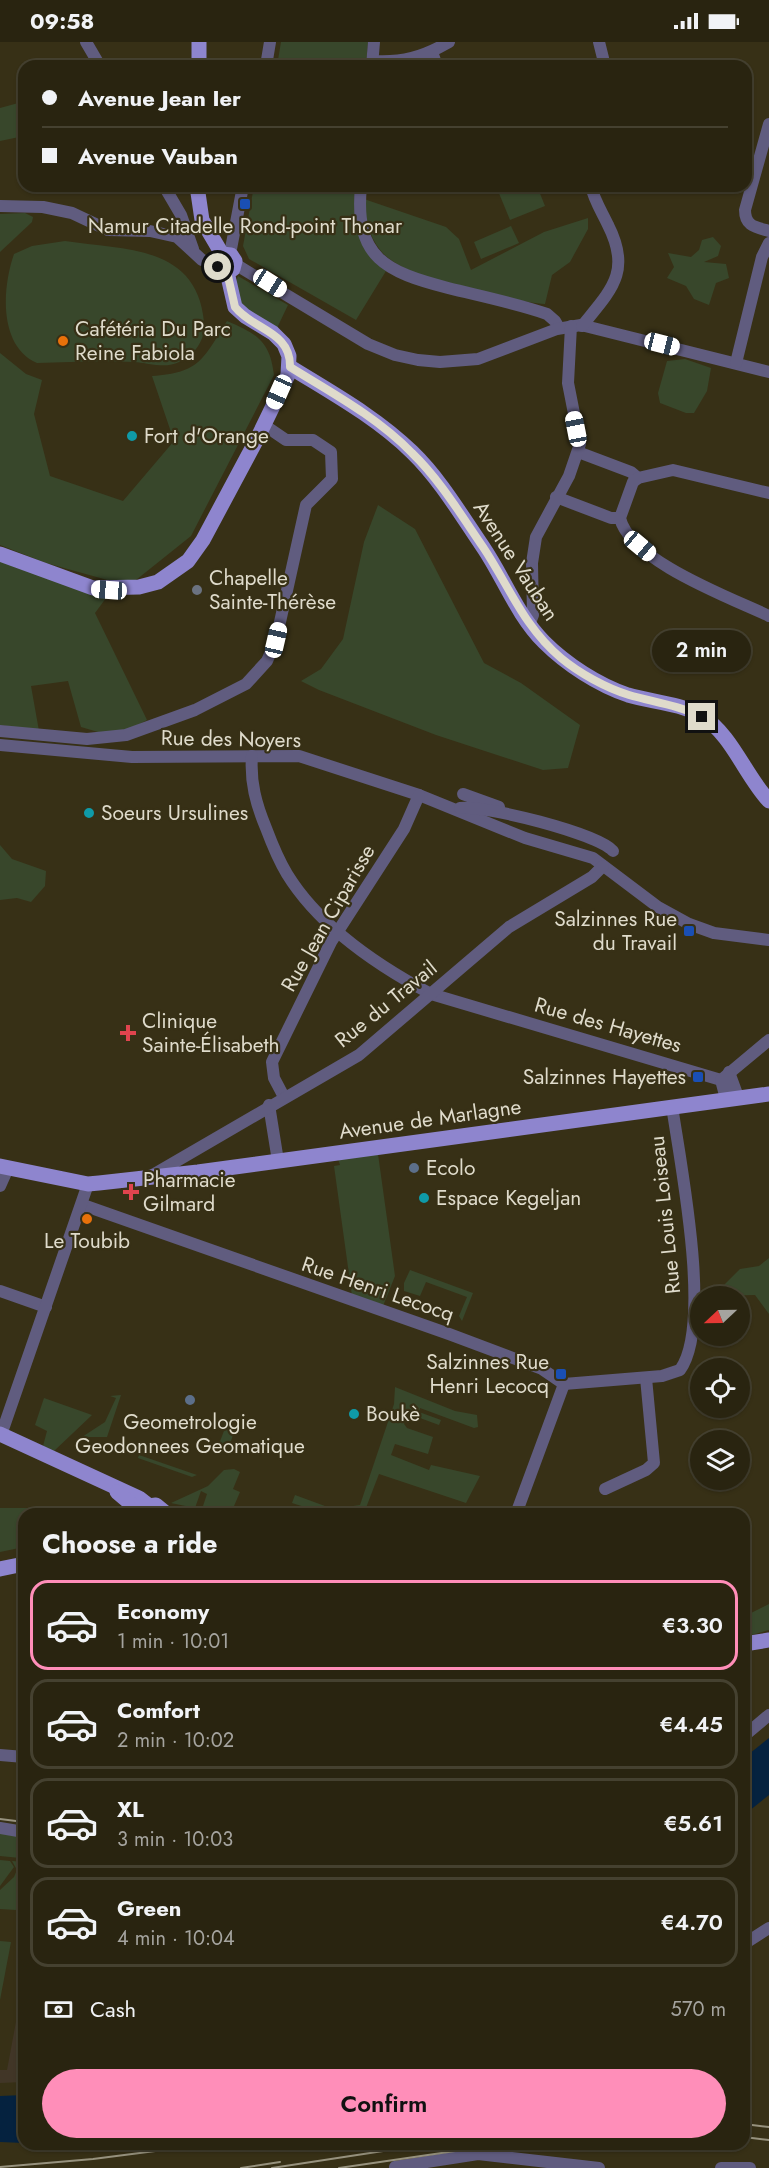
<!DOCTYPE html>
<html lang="en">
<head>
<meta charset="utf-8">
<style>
  body { margin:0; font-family:Jost,sans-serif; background:#35301e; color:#f1f3f6; height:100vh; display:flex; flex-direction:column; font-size:22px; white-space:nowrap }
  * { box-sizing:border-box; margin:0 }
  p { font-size:20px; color:#a5a49f }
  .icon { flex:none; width:33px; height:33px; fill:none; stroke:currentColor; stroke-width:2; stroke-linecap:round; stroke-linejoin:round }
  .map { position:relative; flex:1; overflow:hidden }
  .side { position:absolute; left:18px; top:1466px; width:732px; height:642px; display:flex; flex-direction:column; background:#292410; border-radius:18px; box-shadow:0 2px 4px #0004,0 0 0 2px #454130 }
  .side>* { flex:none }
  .banner { position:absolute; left:18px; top:18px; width:734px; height:132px; border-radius:18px; box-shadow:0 2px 4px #0004,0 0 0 2px #454130; display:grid; align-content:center; height:132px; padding:0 24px; background:#292410 }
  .needle { width:39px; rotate:248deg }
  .fabs { position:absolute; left:690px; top:1244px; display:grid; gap:12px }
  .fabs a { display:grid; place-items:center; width:60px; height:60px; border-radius:50%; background:#292410; box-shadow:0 2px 4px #0004,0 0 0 2px #454130; font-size:30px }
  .end { position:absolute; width:27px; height:27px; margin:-14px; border:8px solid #dfdbcb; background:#111; box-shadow:0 0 0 3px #111 }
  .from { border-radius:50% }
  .bubble { position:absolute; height:42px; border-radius:21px; background:#292410; box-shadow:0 2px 4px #0004,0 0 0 2px #454130; font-size:20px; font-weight:600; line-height:42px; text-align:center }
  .car { position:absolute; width:18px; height:36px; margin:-18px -9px; border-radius:8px; box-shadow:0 0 4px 2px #0007; background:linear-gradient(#fff 24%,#345 0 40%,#fff 0 76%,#345 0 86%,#fff 0) }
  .banner b { display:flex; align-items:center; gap:21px; height:57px; font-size:22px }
  .banner b+b { border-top:2px solid #454130 }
  .banner i { width:15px; height:15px; background:#f1f3f6 }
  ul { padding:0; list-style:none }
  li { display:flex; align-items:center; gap:18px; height:90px; margin:0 12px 9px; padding:0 12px; border:3px solid #454130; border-radius:18px }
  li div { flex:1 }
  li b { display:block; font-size:22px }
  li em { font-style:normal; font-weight:600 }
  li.active { border-color:#ff8eb9 }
  li>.icon { width:54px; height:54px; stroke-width:1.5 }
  h2 { padding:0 24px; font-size:27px; line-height:72px }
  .pay { display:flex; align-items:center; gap:15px; height:66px; padding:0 24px; font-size:22px }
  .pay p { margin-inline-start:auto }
  .button { display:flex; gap:12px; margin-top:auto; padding:12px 24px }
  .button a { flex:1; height:69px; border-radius:36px; background:#ff8eb9; color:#111; font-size:24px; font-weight:600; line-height:69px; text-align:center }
  .status { display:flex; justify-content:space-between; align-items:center; height:42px; padding:0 30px; background:#292410; direction:ltr }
  .status svg { height:16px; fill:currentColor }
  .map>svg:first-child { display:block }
</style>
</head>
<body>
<div class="status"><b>09:58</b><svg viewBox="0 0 49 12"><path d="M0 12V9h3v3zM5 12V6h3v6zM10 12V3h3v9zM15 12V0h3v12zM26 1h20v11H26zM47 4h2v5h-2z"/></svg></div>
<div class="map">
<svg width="769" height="2126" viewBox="0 0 769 2126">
  <rect width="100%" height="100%" fill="#373016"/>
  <polygon fill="#413627" points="24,1937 24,2040 0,2041 0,2028 7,2028"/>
  <g fill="#38472b">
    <polygon points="281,0 368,0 366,24 277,24"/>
    <polygon points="22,60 24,63 24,94 0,99 0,66"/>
    <path d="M254 144H355C352 188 361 196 386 229L356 278 249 217 243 204Z"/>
    <polygon points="496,144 537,144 545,164 510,178"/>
    <path d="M364 157 446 185 459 197 471 228 544 190 588 176V187L570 220 552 233 545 262C507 258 404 238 381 209 368 193 365 176 364 157Z"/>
    <polygon points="25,171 33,175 32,180 0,210 0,172"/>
    <polygon points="511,184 519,201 481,217 474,200"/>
    <polygon points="713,195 721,204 718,214 704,220 726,222 729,236 716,241 709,263 694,257 686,244 667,236 674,225 668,211 691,215 699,208 702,198"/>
    <path d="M65 199C125 208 197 203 204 280 206 297 195 313 179 320 166 327 148 321 134 320 102 318 69 320 37 321 0 305 1 250 14 212L32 204Z"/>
    <polygon points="238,234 288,263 277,286 240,266 234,245"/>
    <path d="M227 279C257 292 270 299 274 333L191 494 136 538 111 539 46 521 0 503V311L26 332 42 338 34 372 50 434 123 459 174 399 152 334C200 331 203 317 227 279Z"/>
    <polygon points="685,317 711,326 707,349 694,371 686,371 660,361 658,351 667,319"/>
    <polygon points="378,463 415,487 484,621 521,641 580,683 568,726 543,728 436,693 319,648 301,639 321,627 343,597 364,500"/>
    <polygon points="0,516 109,552 95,571 147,678 115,695 81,685 68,639 31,644 39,689 0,683"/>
    <polygon points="0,803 12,817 46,829 45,844 31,860 17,856 0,858"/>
    <polygon points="378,1112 395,1234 383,1264 352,1254 334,1124 340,1123 338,1117"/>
    <polygon points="769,1216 769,1272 755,1253 713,1254 740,1227 759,1224"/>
    <polygon points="410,1228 473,1251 462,1279 459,1274 467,1255 426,1240 420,1254 404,1249 404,1241"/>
    <polygon points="395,1345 455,1369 477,1373 478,1385 474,1386 420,1366 419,1370 441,1378 439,1383 409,1372 404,1382 407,1386 433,1395 428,1412 395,1402 391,1413 429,1428 431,1423 480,1434 466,1461 379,1432 364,1471 358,1471 353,1464 360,1463 394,1362"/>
    <polygon points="121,1353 107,1395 82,1395 105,1380 116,1356 110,1354"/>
    <polygon points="44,1356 92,1373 54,1409 43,1404 47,1389 35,1383"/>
    <polygon points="227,1381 236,1384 229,1405 219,1402"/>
    <polygon points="139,1413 197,1433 192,1435 138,1416"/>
    <polygon points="234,1427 240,1430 233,1447 240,1450 231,1471 202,1467 207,1452 201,1449 195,1466 171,1461 208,1444 224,1428"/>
    <polygon points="295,1453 344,1471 323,1471 292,1461"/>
    <polygon points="0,1466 27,1466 41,1471 24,1472 24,1505 0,1510"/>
    <polygon points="744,1556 749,1572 769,1562 769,1588 744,1595"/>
    <polygon points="0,1789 21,1792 20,1816 0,1814"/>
    <polygon points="0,1818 10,1819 14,1825 0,1844"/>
    <polygon points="12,1819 24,1820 16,1868 0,1867 0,1848 14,1835 17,1828"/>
    <polygon points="0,1899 11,1900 0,1958"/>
  </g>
  <g fill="#05223f">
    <polygon points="769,1696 769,1753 744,1773 744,1716"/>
    <polygon points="24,2053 24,2101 0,2100 0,2054"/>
  </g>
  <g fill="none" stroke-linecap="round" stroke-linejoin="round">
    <g stroke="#605c7f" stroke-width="12">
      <polyline points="86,0 100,24"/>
      <polyline points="599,0 605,24"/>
      <polyline points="432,10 437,24"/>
      <path d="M372 19C402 21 423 15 449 0"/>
      <polyline points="266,24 270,0"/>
      <polyline points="372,24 374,0"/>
      <path d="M769 82 745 168C745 184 755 185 769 189"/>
      <polyline points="164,144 181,173 193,207"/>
      <path d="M361 144C354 216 386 230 448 246 480 254 515 261 547 272L555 279 559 286"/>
      <polyline points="0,164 43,165 72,171 108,188 150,189 177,195 202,218 217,222"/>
      <polyline points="230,212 243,144"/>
      <polyline points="235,222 368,302 395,313 418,318 440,320 478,317 557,287 581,283 769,330"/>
      <path d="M582 284C611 248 632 230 608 183 602 170 594 158 591 144"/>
      <polyline points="736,321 762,215 769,201"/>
      <polyline points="578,410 631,430 638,436"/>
      <path d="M769 451 673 428 638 436 633 440 620 476C630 519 731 556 769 574"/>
      <polyline points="556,455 611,476 620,476"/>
      <polyline points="529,583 533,573 532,521 536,495 569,434 580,402 568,341 571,284"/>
      <polyline points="0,689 87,697 126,693 195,668 246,642 267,619 276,598 306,463 332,437 331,410 313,398 286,398 264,383"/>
      <polyline points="0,703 132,715 299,714 419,753 525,796 593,816 658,865 689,882 714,891 769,898"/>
      <path d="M252 714C250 740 256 762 266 786 272 802 278 817 287 832 319 884 378 924 431 952L721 1038"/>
      <polyline points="463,752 499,765"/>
      <path d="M460 766C485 763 596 791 613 809"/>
      <polyline points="721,1038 769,998"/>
      <polyline points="721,1038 726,1057 737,1052 729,1030"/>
      <polyline points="284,1055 274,1036 272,1020 331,900 404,787 419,753"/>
      <polyline points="269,1063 278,1119"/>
      <polyline points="151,1134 359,1013 509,885 592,835 603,824"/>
      <polyline points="0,1144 8,1126"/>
      <path d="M83 1163 449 1292 542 1327 564 1342 662 1334 680 1328C713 1283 680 1120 672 1064"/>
      <polyline points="0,1249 46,1265"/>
      <polyline points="1,1393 88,1142"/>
      <polyline points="605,1447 646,1428 654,1421 646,1336"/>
      <polyline points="516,1472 564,1342"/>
      <polyline points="21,1523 24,1546"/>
      <polyline points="744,1694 769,1673"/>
      <polyline points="0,1713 24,1715"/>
      <polyline points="0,1786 24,1790"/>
      <polyline points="744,1902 769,1886"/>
      <polyline points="395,2125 478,2112 599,2126"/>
      <polyline points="721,2126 750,2126"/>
    </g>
    <g stroke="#8e85ce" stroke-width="15">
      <polyline points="199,24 199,0"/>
      <polyline points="197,144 202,178 222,212"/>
      <polyline points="222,212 231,213 235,219 233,227 227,230"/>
      <path d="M290 325C332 351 376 375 412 410 440 437 461 473 483 505 504 536 517 573 544 600 566 622 598 643 628 653 652 660 680 661 702 674 732 693 745 733 769 759"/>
      <polyline points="0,512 93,546 139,545 158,540 188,519 203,498 258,395 288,333 289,314 284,302 273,291 245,274 235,265 227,230"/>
      <polyline points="0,1124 88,1142 99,1141 198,1130 769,1052"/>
      <polyline points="0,1392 139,1456 148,1463"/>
      <polyline points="117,1450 130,1461 134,1472"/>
      <polyline points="141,1465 156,1463 167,1472"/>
      <polyline points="0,1527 24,1522"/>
      <polyline points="744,1602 769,1598"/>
    </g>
    <g stroke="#97927e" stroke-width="2">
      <polyline points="0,1777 24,1780"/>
      <polyline points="744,2082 769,2085"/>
      <polyline points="744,2095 769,2098"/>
      <polyline points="201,2107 240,2102"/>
      <polyline points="0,2125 93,2117 210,2102"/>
      <polyline points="241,2126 280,2120"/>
      <polyline points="272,2126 429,2102"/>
      <polyline points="339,2126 503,2102"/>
    </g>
  </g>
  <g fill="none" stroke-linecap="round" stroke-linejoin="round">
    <path stroke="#dfdbcb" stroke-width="8" d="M218 225 227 230 235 265C253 288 291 289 290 325 332 351 377 375 412 411 440 438 461 473 483 505 509 544 524 585 561 616 579 631 606 646 629 653 653 660 679 663 702 675"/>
  </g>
  <g fill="#1a4fb4" stroke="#373016" stroke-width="2">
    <rect x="239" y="156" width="12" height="12" rx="3"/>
    <rect x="683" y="883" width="12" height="12" rx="3"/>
    <rect x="692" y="1029" width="12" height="12" rx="3"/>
    <rect x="555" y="1326" width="12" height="12" rx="3"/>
  </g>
  <g fill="#e8710a" stroke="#373016" stroke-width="2">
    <circle cx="63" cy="299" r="6"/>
    <circle cx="87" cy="1177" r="6"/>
  </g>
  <g fill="#0f9aa8" stroke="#373016" stroke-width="2">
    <circle cx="132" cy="394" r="6"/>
    <circle cx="89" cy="771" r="6"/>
    <circle cx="424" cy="1156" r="6"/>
    <circle cx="354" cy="1372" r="6"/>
  </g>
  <circle fill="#6b7280" stroke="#373016" stroke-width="2" cx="197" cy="548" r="6"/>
  <g fill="#e0444e" stroke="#373016" stroke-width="2">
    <path d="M125 982h6v6h6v6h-6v6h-6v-6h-6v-6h6z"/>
    <path d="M128 1141h6v6h6v6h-6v6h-6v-6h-6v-6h6z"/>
  </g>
  <g fill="#5c6f8a" stroke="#373016" stroke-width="2">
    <circle cx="414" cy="1126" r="6"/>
    <circle cx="190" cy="1358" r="6"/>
  </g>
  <g text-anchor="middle" stroke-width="4.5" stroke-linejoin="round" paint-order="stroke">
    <g font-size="21" fill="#dfdbcb" stroke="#373016" text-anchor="start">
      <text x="245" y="191" text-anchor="middle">Namur Citadelle Rond-point Thonar</text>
      <text x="75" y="294">Cafétéria Du Parc<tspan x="75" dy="24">Reine Fabiola</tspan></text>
      <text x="144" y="401">Fort d'Orange</text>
      <text x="209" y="543">Chapelle<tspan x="209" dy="24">Sainte-Thérèse</tspan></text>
      <text x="101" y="778">Soeurs Ursulines</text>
      <text x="677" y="884" text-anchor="end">Salzinnes Rue<tspan x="677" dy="24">du Travail</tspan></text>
      <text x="142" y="986">Clinique<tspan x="142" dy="24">Sainte-Élisabeth</tspan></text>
      <text x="686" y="1042" text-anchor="end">Salzinnes Hayettes</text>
      <text x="426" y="1133">Ecolo</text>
      <text x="143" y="1145">Pharmacie<tspan x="143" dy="24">Gilmard</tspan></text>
      <text x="436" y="1163">Espace Kegeljan</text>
      <text x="87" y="1206" text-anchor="middle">Le Toubib</text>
      <text x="549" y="1327" text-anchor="end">Salzinnes Rue<tspan x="549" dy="24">Henri Lecocq</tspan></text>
      <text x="366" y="1379">Boukè</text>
      <text x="190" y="1387" text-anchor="middle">Geometrologie<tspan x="190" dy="24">Geodonnees Geomatique</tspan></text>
    </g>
    <g font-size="21" fill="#dfdbcb" stroke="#373016">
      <text transform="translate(516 519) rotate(57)" y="7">Avenue Vauban</text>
      <text transform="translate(231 697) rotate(1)" y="7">Rue des Noyers</text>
      <text transform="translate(328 876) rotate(-60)" y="7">Rue Jean Ciparisse</text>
      <text transform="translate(386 962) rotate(-39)" y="7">Rue du Travail</text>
      <text transform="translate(608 983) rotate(16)" y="7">Rue des Hayettes</text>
      <text transform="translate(430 1077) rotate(-8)" y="7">Avenue de Marlagne</text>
      <text transform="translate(665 1173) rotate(-96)" y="7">Rue Louis Loiseau</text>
      <text transform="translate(378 1247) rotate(19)" y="7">Rue Henri Lecocq</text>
    </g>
  </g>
</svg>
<div class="fabs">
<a><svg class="needle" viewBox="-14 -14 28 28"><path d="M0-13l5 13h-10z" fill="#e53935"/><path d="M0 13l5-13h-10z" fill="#a5a49f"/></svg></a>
<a><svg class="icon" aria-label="locate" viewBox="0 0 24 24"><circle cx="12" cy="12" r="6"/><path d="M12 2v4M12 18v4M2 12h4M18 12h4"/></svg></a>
<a><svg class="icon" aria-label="layers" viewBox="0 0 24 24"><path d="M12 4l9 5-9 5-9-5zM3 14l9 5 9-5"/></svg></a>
</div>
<i class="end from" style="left:218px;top:225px"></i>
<i class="end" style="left:702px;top:675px"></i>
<div class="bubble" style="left:652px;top:588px;width:99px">2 min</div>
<i class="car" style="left:270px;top:241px;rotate:122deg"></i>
<i class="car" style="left:662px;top:302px;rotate:104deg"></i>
<i class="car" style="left:279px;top:350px;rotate:204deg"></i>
<i class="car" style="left:576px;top:387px;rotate:349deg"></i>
<i class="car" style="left:640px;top:504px;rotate:130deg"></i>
<i class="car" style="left:109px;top:548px;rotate:274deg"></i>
<i class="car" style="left:276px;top:598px;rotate:13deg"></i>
<div class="banner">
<b><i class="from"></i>Avenue Jean Ier</b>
<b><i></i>Avenue Vauban</b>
</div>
<section class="side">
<h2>Choose a ride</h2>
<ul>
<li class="active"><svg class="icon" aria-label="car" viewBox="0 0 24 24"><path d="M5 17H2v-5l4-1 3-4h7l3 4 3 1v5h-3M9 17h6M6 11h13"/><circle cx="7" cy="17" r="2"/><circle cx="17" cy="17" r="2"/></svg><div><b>Economy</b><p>1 min · 10:01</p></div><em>€3.30</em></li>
<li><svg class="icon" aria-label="car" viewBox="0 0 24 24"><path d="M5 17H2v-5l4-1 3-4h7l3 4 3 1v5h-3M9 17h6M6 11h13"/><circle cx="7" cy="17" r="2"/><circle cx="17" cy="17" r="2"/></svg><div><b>Comfort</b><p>2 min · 10:02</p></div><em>€4.45</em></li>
<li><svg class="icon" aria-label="car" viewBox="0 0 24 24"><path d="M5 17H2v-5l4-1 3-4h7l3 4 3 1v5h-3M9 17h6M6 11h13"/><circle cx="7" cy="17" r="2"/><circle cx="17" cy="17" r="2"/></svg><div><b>XL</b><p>3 min · 10:03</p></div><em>€5.61</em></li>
<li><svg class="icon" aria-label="car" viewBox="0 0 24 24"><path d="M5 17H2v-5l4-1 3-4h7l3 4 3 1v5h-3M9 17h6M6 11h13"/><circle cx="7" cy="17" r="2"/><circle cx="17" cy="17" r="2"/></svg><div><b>Green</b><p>4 min · 10:04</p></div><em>€4.70</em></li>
</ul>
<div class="pay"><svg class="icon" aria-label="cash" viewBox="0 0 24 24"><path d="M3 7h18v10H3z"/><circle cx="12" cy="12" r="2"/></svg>Cash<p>570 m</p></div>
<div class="button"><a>Confirm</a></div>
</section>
</div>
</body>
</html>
